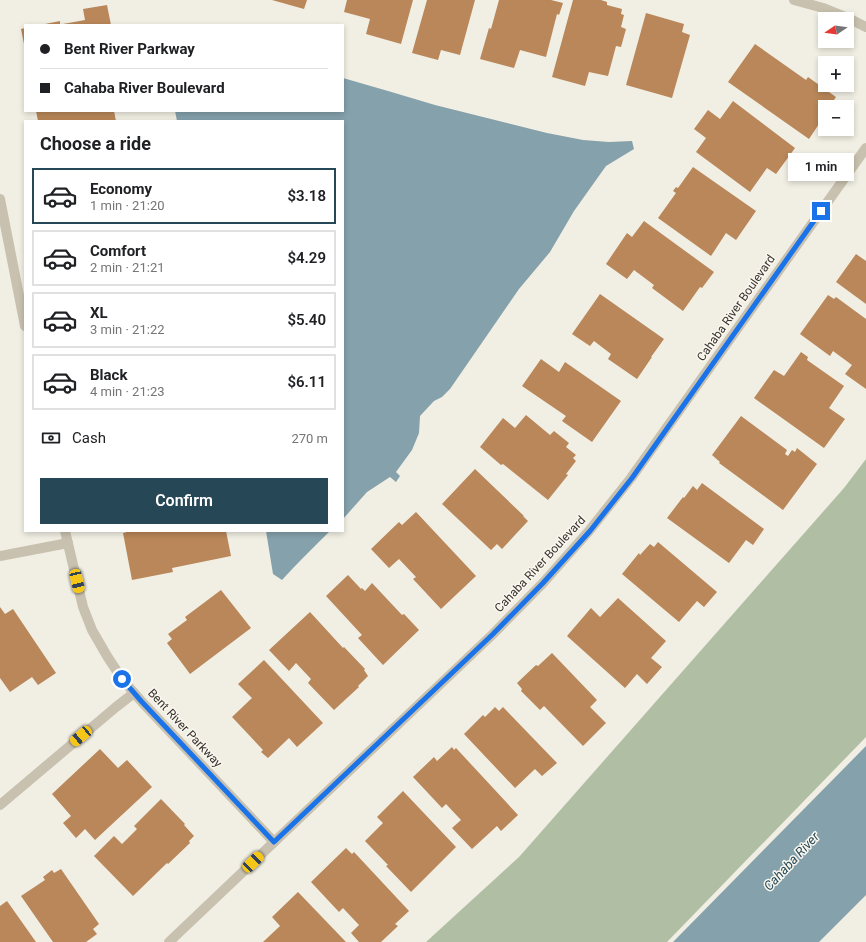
<!DOCTYPE html>
<html lang="en">
<head>
<meta charset="utf-8">
<style>
  body { margin:0; font-family:Roboto,sans-serif; background:#f2f2f2; color:#202124; height:100vh; display:flex; flex-direction:column; font-size:15px; white-space:nowrap }
  * { box-sizing:border-box; margin:0 }
  p { font-size:13px; color:#757577 }
  .icon { flex:none; width:22px; height:22px; fill:none; stroke:currentColor; stroke-width:2; stroke-linecap:round; stroke-linejoin:round }
  .map { position:relative; flex:1; overflow:hidden }
  .drawer { position:absolute; left:24px; top:120px; width:320px; height:412px; display:flex; flex-direction:column; background:#fff; border-radius:0px; box-shadow:0 2px 6px #0003 }
  .drawer>* { flex:none }
  .banner { position:absolute; left:24px; top:24px; width:320px; height:88px; border-radius:0px; box-shadow:0 2px 6px #0003; display:grid; align-content:center; height:88px; padding:0 16px; background:#fff }
  .needle { width:26px; rotate:257deg }
  .tools { position:absolute; left:818px; top:12px; display:grid; gap:8px }
  .tools a { display:grid; place-items:center; width:36px; height:36px; border-radius:0px; background:#fff; box-shadow:0 2px 6px #0003; font-size:20px }
  .end { position:absolute; width:18px; height:18px; margin:-9px; border:5px solid #1a73e8; background:#fff; box-shadow:0 0 0 2px #fff }
  .from { border-radius:50% }
  .bubble { position:absolute; height:28px; border-radius:0px; background:#fff; box-shadow:0 2px 6px #0003; font-size:13px; font-weight:600; line-height:28px; text-align:center }
  .car { position:absolute; width:12px; height:24px; margin:-12px -6px; border-radius:5px; box-shadow:0 0 3px 1px #0007; background:linear-gradient(#f5c518 24%,#345 0 40%,#f5c518 0 76%,#345 0 86%,#f5c518 0) }
  .banner b { display:flex; align-items:center; gap:14px; height:38px; font-size:15px }
  .banner b+b { border-top:1px solid #e0e0e0 }
  .banner i { width:10px; height:10px; background:#202124 }
  ul { padding:0; list-style:none }
  li { display:flex; align-items:center; gap:12px; height:56px; margin:0 8px 6px; padding:0 8px; border:2px solid #e0e0e0; border-radius:0px }
  li div { flex:1 }
  li b { display:block; font-size:15px }
  li em { font-style:normal; font-weight:600 }
  li.active { border-color:#264856 }
  li>.icon { width:36px; height:36px; stroke-width:1.5 }
  h2 { padding:0 16px; font-size:18px; line-height:48px }
  .pay { display:flex; align-items:center; gap:10px; height:44px; padding:0 16px; font-size:15px }
  .pay p { margin-inline-start:auto }
  .button { display:flex; gap:8px; margin-top:auto; padding:8px 16px }
  .button a { flex:1; height:46px; border-radius:0px; background:#264856; color:#fff; font-size:16px; font-weight:600; line-height:46px; text-align:center }
  .map>svg:first-child { display:block }
</style>
</head>
<body>
<div class="map">
<svg width="866" height="942" viewBox="0 0 866 942">
  <rect width="100%" height="100%" fill="#f1eee3"/>
  <polygon fill="#b0bfa4" points="866,459 866,737 667,942 426,942 519,857 844,488"/>
  <g fill="#85a1ac">
    <polygon points="343,78 388,91 435,105 547,133 583,140 609,142 632,141 634,149 606,166 574,211 550,252 519,289 450,389 442,397 434,401 420,416 419,433 412,450 396,472 400,476 396,482 390,477 367,492 343,519 343,121 177,121 175,111 343,111"/>
    <path d="M266 531H330C314 547 297 563 282 580L273 574Z"/>
    <polygon points="866,746 866,895 819,942 673,942"/>
  </g>
  <g fill="#b98759">
    <polygon points="272,0 307,0 304,9"/>
    <polygon points="347,0 413,0 401,44 366,34 370,19 344,12"/>
    <polygon points="427,0 475,0 460,55 441,50 438,60 412,53"/>
    <polygon points="499,0 551,0 563,3 559,15 557,14 546,57 520,50 514,68 480,59 489,28 491,29"/>
    <polygon points="573,0 601,0 607,2 607,5 622,9 621,14 624,15 621,27 626,29 621,47 616,46 608,76 589,72 585,86 552,77"/>
    <polygon points="107,5 111,25 63,25 63,24 85,20 83,9"/>
    <polygon points="646,13 684,24 682,32 690,35 672,98 626,85"/>
    <polygon points="60,21 60,25 45,25 45,24"/>
    <polygon points="25,28 25,44 24,44 21,29"/>
    <polygon points="755,44 806,80 808,77 836,97 829,107 825,107 825,112 819,120 821,121 809,139 728,82"/>
    <polygon points="733,101 795,148 776,174 767,168 750,192 696,152 706,138 694,129 708,110 720,119"/>
    <polygon points="36,111 114,111 116,121 38,121"/>
    <polygon points="693,167 756,211 736,240 726,233 711,256 658,218 676,193 673,191 676,187 678,188"/>
    <polygon points="644,221 714,272 702,288 700,287 683,311 652,288 654,285 634,270 627,279 606,264 627,233 632,237"/>
    <polygon points="856,254 866,261 866,304 836,282"/>
    <polygon points="600,294 664,339 651,357 652,357 637,379 608,359 611,354 594,341 590,346 572,334"/>
    <polygon points="828,295 834,299 836,297 866,319 866,389 845,374 852,365 833,351 830,356 800,334"/>
    <polygon points="801,352 808,357 807,360 844,386 829,408 845,419 824,448 754,398 774,370 784,376"/>
    <polygon points="541,359 559,372 565,362 621,401 592,442 562,421 566,416 522,386"/>
    <polygon points="526,415 550,435 554,431 569,443 566,447 576,455 573,458 576,461 566,474 568,475 548,500 503,464 501,465 480,447 503,418 515,428"/>
    <polygon points="741,416 787,450 785,454 788,456 792,450 795,452 797,448 817,464 783,510 719,463 720,462 712,455"/>
    <polygon points="475,469 524,516 523,516 528,521 502,549 497,544 491,550 442,504"/>
    <polygon points="702,483 764,529 753,545 746,540 729,563 667,518 683,497 684,498 693,486 697,490"/>
    <polygon points="416,512 476,576 441,609 413,579 416,577 399,559 389,568 371,549 399,522 402,525"/>
    <polygon points="131,531 213,531 214,532 226,531 231,556 172,568 173,572 132,580 123,533"/>
    <polygon points="658,542 717,592 704,607 697,601 679,622 622,574 639,553 640,555 650,544 654,547"/>
    <polygon points="348,575 361,589 362,588 365,591 372,583 402,615 404,614 419,630 383,665 358,638 362,635 326,596"/>
    <polygon points="221,590 251,628 190,674 167,643 172,639 168,634 187,620 185,617"/>
    <polygon points="618,598 666,641 651,658 662,667 647,684 637,674 625,688 567,636 591,608 600,617"/>
    <polygon points="0,607 5,614 13,609 56,673 38,685 32,677 10,692 0,678"/>
    <polygon points="310,612 343,648 344,647 365,669 364,670 368,676 358,686 359,687 334,710 308,683 311,679 296,663 289,671 269,650"/>
    <polygon points="552,653 597,700 590,707 606,723 583,746 544,706 540,710 521,691 522,689 517,683 536,665 538,666"/>
    <polygon points="264,660 323,723 297,747 289,738 268,758 261,752 263,750 232,717 252,698 238,684"/>
    <polygon points="495,707 499,711 503,707 557,763 542,776 535,769 515,788 464,734 483,715 485,717"/>
    <polygon points="452,747 454,750 456,748 518,815 501,831 497,826 472,849 452,828 461,820 446,804 442,808 413,777 434,757 437,761"/>
    <polygon points="100,749 118,768 127,760 152,787 95,840 85,829 76,838 63,823 71,816 52,794"/>
    <polygon points="403,791 456,847 411,892 386,866 388,865 365,841 383,823 377,817"/>
    <polygon points="161,799 185,824 184,825 194,836 189,841 190,843 168,864 167,863 133,896 94,856 114,836 122,844 137,829 134,826"/>
    <polygon points="346,848 352,854 354,852 409,911 395,924 398,926 381,942 359,942 351,933 359,925 343,908 339,912 311,882"/>
    <polygon points="61,869 99,924 93,929 97,934 86,942 53,942 21,896 45,880 43,877 52,870 54,873"/>
    <polygon points="298,892 346,942 263,942 280,926 272,917"/>
    <polygon points="7,901 36,942 0,942 0,906"/>
  </g>
  <g fill="none" stroke-linecap="round" stroke-linejoin="round">
    <polyline stroke="#c9c1af" stroke-width="10" points="0,805 116,707 134,693"/>
    <g stroke="#c9c1af" stroke-width="10">
      <polyline points="794,0 823,8 850,19 866,27"/>
      <polyline points="0,199 25,326"/>
      <polyline points="65,531 83,607 92,630 107,656 122,679 142,702 274,842"/>
      <polyline points="0,556 68,543"/>
      <polyline points="169,942 493,634 543,583 589,531 631,478 866,148"/>
    </g>
  </g>
  <g fill="none" stroke-linecap="round" stroke-linejoin="round">
    <polyline stroke="#1a73e8" stroke-width="5" points="122,679 142,702 274,842 493,634 543,583 590,531 632,478 821,211"/>
  </g>
  <g text-anchor="middle" stroke-width="3" stroke-linejoin="round" paint-order="stroke">
    <g font-size="12" fill="#39332d" stroke="#f9f7ef">
      <text transform="translate(736 308) rotate(-55)" y="4">Cahaba River Boulevard</text>
      <text transform="translate(540 564) rotate(-47)" y="4">Cahaba River Boulevard</text>
      <text transform="translate(185 728) rotate(47)" y="4">Bent River Parkway</text>
    </g>
    <g font-size="13" font-style="italic" fill="#264856" stroke="#f9f7ef">
      <text transform="translate(791 861) rotate(-47)" y="5">Cahaba River</text>
    </g>
  </g>
</svg>
<div class="tools">
<a><svg class="needle" viewBox="-14 -14 28 28"><path d="M0-13l5 13h-10z" fill="#e53935"/><path d="M0 13l5-13h-10z" fill="#757577"/></svg></a>
<a>+</a>
<a>−</a>
</div>
<i class="end from" style="left:122px;top:679px"></i>
<i class="end" style="left:821px;top:211px"></i>
<div class="bubble" style="left:788px;top:153px;width:66px">1 min</div>
<i class="car" style="left:77px;top:581px;rotate:167deg"></i>
<i class="car" style="left:81px;top:736px;rotate:230deg"></i>
<i class="car" style="left:253px;top:862px;rotate:46deg"></i>
<div class="banner">
<b><i class="from"></i>Bent River Parkway</b>
<b><i></i>Cahaba River Boulevard</b>
</div>
<section class="drawer">
<h2>Choose a ride</h2>
<ul>
<li class="active"><svg class="icon" aria-label="car" viewBox="0 0 24 24"><path d="M5 17H2v-5l4-1 3-4h7l3 4 3 1v5h-3M9 17h6M6 11h13"/><circle cx="7" cy="17" r="2"/><circle cx="17" cy="17" r="2"/></svg><div><b>Economy</b><p>1 min · 21:20</p></div><em>$3.18</em></li>
<li><svg class="icon" aria-label="car" viewBox="0 0 24 24"><path d="M5 17H2v-5l4-1 3-4h7l3 4 3 1v5h-3M9 17h6M6 11h13"/><circle cx="7" cy="17" r="2"/><circle cx="17" cy="17" r="2"/></svg><div><b>Comfort</b><p>2 min · 21:21</p></div><em>$4.29</em></li>
<li><svg class="icon" aria-label="car" viewBox="0 0 24 24"><path d="M5 17H2v-5l4-1 3-4h7l3 4 3 1v5h-3M9 17h6M6 11h13"/><circle cx="7" cy="17" r="2"/><circle cx="17" cy="17" r="2"/></svg><div><b>XL</b><p>3 min · 21:22</p></div><em>$5.40</em></li>
<li><svg class="icon" aria-label="car" viewBox="0 0 24 24"><path d="M5 17H2v-5l4-1 3-4h7l3 4 3 1v5h-3M9 17h6M6 11h13"/><circle cx="7" cy="17" r="2"/><circle cx="17" cy="17" r="2"/></svg><div><b>Black</b><p>4 min · 21:23</p></div><em>$6.11</em></li>
</ul>
<div class="pay"><svg class="icon" aria-label="cash" viewBox="0 0 24 24"><path d="M3 7h18v10H3z"/><circle cx="12" cy="12" r="2"/></svg>Cash<p>270 m</p></div>
<div class="button"><a>Confirm</a></div>
</section>
</div>
</body>
</html>
